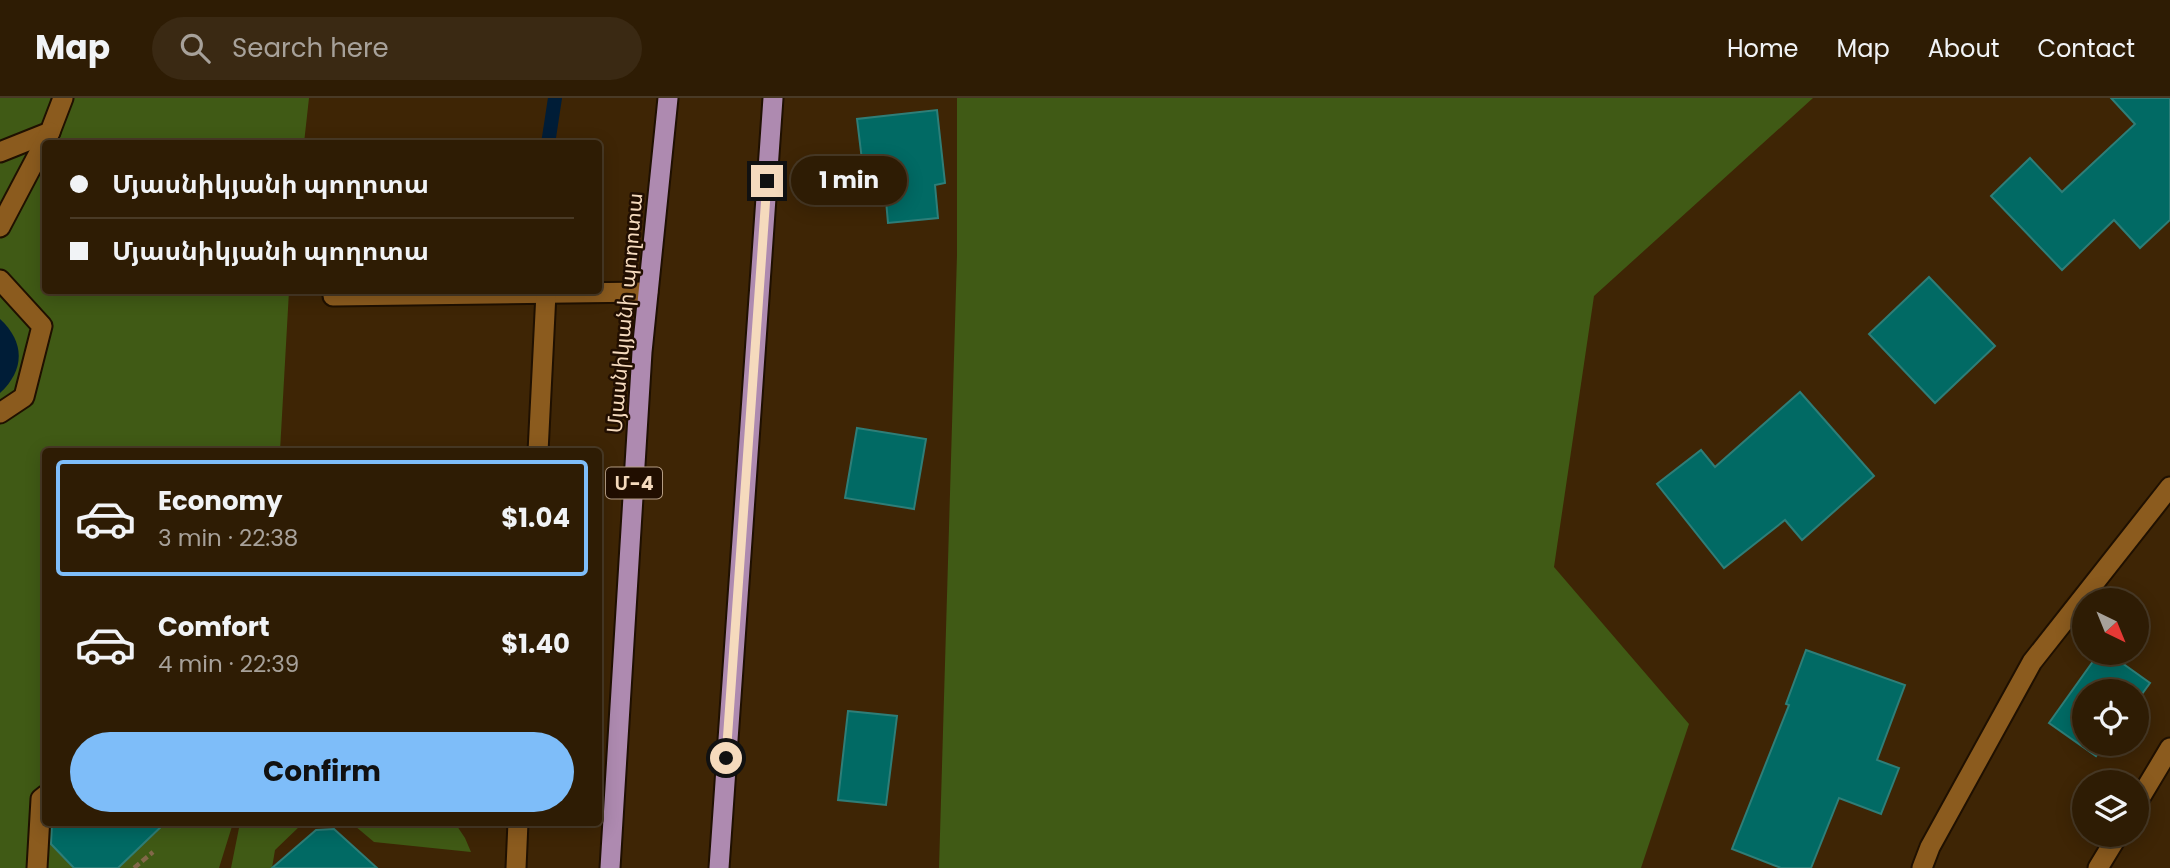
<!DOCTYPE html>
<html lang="en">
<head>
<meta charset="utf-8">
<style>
  body { margin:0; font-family:Poppins,"Noto Sans Armenian",sans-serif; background:#3a2913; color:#f1f3f6; height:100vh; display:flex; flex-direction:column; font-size:26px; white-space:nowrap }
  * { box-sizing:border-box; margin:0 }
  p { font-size:23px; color:#a7a19a }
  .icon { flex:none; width:38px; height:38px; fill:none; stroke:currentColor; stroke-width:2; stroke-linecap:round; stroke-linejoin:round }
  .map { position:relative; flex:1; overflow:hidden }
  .drawer { position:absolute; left:42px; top:350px; width:560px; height:378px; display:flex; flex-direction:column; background:#2e1c04; border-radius:7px; box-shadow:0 4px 18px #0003,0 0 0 2px #493a26 }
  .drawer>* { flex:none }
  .top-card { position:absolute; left:42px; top:42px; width:560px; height:154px; border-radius:7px; box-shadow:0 4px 18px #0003,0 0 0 2px #493a26; display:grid; align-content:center; height:154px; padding:0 28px; background:#2e1c04 }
  .needle { width:46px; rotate:137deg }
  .fabs { position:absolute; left:2072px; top:490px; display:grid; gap:14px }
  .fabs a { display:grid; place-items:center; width:77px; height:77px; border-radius:50%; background:#2e1c04; box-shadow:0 4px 18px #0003,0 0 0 2px #493a26; font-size:35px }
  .end { position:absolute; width:32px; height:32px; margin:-16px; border:9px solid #f5dabd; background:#111; box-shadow:0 0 0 4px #111 }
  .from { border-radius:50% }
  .bubble { position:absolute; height:49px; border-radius:24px; background:#2e1c04; box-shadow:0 4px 18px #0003,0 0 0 2px #493a26; font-size:23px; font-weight:700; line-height:49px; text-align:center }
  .top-card b { display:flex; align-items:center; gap:24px; height:66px; font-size:26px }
  .top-card b+b { border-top:2px solid #493a26 }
  .top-card i { width:18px; height:18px; background:#f1f3f6 }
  ul { padding:12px 0 0; list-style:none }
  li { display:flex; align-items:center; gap:21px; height:116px; margin:0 14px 10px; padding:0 14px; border:4px solid transparent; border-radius:7px }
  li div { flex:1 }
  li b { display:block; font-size:26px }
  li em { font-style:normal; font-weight:700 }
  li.active { border-color:#7ebdf9 }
  li>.icon { width:63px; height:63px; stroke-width:1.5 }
  .primary-button { display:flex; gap:14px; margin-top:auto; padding:14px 28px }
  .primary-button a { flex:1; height:80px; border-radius:42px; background:#7ebdf9; color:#111; font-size:28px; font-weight:700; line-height:80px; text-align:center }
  header { display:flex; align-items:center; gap:42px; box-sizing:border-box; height:98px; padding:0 35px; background:#2e1c04; border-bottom:2px solid #493a26 }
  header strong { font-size:33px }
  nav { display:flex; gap:38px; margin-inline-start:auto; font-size:24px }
  .search { width:490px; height:63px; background:#3a2913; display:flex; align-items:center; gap:18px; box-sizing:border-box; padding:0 24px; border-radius:38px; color:#a7a19a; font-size:26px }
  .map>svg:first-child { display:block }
</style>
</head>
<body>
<header>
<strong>Map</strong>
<div class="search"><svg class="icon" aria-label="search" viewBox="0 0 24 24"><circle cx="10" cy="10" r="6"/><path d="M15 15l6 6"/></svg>Search here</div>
<nav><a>Home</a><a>Map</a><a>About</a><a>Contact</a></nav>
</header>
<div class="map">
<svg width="2170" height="770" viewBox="0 0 2170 770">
  <rect width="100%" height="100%" fill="#3e2505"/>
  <g fill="#405a15">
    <polygon points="0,0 309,0 304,45 46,46 46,192 289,193 280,353 46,354 46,724 233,725 219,770 0,770"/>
    <polygon points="957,0 1813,0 1594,198 1554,469 1689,626 1641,770 939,770 957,157"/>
    <polygon points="240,725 240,724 312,725 301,727 275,752 272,770 231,770"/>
    <polygon points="346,725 455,725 465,740 471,754 374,744 355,728"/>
  </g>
  <path fill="#001d37" d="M0 221C25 244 25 272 0 295Z"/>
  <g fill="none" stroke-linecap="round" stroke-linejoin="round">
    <polyline stroke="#001d37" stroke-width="14" points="548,46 555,0"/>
  </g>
  <g fill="#016a64" stroke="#2e7e78" stroke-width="2">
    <polygon points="2111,0 2170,0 2170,122 2140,150 2114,122 2062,172 1991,98 2030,60 2062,94 2135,26"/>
    <polygon points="937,12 945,85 935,87 938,120 888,125 885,91 866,95 857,21"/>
    <polygon points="1929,179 1995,248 1935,305 1869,236"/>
    <polygon points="1800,294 1874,378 1802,442 1785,422 1724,470 1657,386 1701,352 1715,369"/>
    <polygon points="857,330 926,341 914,411 845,400"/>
    <polygon points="1806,552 1905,587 1877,662 1899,670 1881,716 1839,700 1811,770 1781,770 1732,751 1789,607 1786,606"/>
    <polygon points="2099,555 2108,555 2150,585 2137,603 2137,593 2084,593 2084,646 2105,646 2096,658 2049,625"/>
    <polygon points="848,613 897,618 886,707 838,702"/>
    <polygon points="52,724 166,724 118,770 74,770 51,746"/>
    <polygon points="334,731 377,770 272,770 316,732"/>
  </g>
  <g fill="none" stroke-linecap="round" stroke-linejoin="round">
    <defs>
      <g id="service">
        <polyline points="333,198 648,194"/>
        <polyline points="538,354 546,195"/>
        <polyline points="516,770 518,724"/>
      </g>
      <g id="pedestrian">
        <polyline points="0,54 50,34 63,0"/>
        <polyline points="0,129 50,34"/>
        <polyline points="0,182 42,228 24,299 0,315"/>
        <polyline points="37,770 41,701 46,697"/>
      </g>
      <polyline id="minor" points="1922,770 1930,749 2032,564 2170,389"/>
      <g id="tertiary">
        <polyline points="2137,705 2170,650"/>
        <polyline points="2098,770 2118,737"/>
      </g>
      <g id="trunk">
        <polyline points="610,770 642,254 668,0"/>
        <polyline points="719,770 773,0"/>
      </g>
    </defs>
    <use href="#service" stroke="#1f1001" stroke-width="23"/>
    <use href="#pedestrian" stroke="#1f1001" stroke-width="23"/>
    <use href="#minor" stroke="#1f1001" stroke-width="23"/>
    <use href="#tertiary" stroke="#1f1001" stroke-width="23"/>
    <use href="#trunk" stroke="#1f1001" stroke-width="23"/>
    <polyline stroke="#826849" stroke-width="4.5" stroke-dasharray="7 3.5" stroke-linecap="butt" points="134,770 153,754"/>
    <use href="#service" stroke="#8b5b1e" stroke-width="19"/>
    <use href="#pedestrian" stroke="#8b5b1e" stroke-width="19"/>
    <use href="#minor" stroke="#8b5b1e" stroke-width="19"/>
    <use href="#tertiary" stroke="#8b5b1e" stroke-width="19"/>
    <use href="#trunk" stroke="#ae8ab0" stroke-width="19"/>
  </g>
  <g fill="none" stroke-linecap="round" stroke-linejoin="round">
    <polyline stroke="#f5dabd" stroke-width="9" points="726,660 767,83"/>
  </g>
  <g text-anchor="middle" stroke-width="5" stroke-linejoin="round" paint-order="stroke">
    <rect fill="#210e00" stroke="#b59d84" stroke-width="2" x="606" y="369.5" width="56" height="31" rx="5"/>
    <g font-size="19" font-weight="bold" fill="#f5dabd">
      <text x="634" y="392">Մ-4</text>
    </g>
    <g font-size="21" fill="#f5dabd" stroke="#210e00">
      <text transform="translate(625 215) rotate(-85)" y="7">Մյասնիկյանի պողոտա</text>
    </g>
  </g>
</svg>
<div class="fabs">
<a><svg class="needle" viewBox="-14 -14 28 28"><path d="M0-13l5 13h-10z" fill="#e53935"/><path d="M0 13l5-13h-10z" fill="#a7a19a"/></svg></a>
<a><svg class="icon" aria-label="locate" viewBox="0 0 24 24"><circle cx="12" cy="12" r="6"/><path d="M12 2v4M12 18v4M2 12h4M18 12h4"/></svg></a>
<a><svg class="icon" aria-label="layers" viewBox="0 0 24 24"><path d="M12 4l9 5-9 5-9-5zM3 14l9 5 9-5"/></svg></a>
</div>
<i class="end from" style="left:726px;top:660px"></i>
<i class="end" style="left:767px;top:83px"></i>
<div class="bubble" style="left:791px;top:58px;width:116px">1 min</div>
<div class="top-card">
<b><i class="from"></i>Մյասնիկյանի պողոտա</b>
<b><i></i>Մյասնիկյանի պողոտա</b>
</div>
<section class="drawer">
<ul>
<li class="active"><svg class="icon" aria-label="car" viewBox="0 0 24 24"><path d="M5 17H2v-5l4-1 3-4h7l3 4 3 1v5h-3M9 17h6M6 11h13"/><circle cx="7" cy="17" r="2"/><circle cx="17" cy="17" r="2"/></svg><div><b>Economy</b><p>3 min · 22:38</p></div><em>$1.04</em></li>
<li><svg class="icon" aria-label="car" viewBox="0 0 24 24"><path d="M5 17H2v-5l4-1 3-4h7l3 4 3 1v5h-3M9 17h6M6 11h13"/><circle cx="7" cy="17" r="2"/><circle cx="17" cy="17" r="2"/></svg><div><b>Comfort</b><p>4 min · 22:39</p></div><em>$1.40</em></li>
</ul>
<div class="primary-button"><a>Confirm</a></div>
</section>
</div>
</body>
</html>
